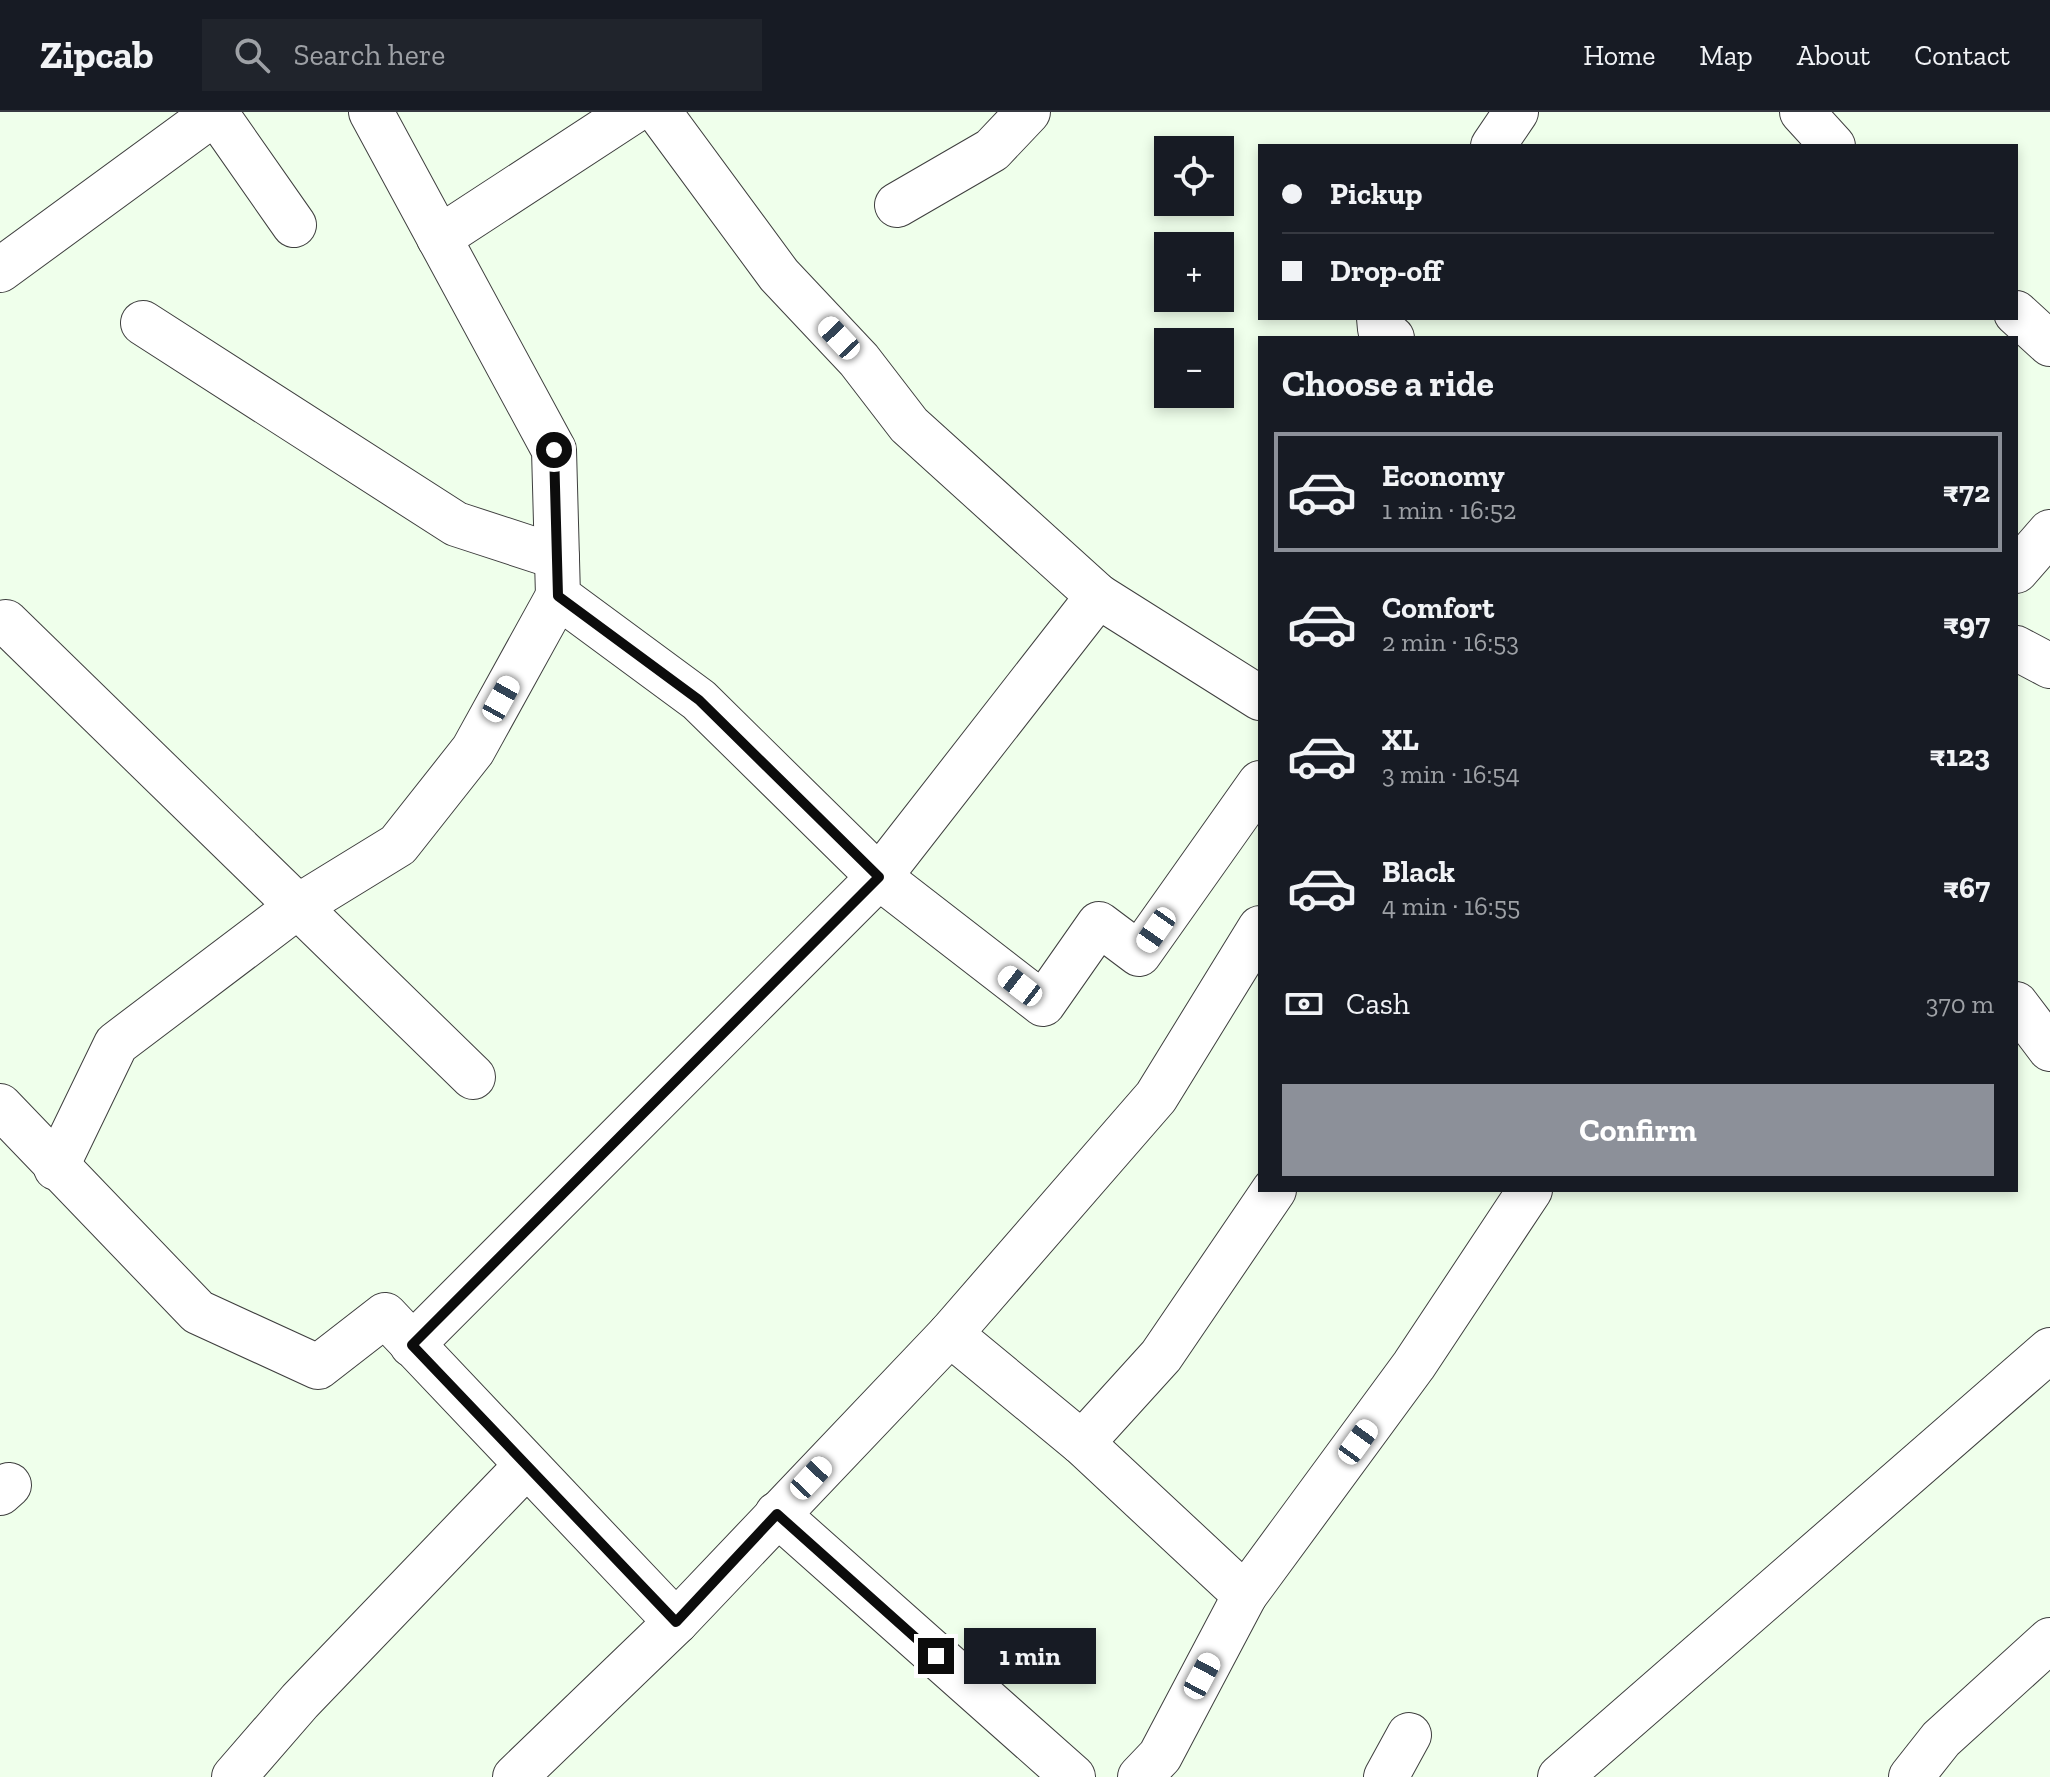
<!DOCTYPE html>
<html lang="en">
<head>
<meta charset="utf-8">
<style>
  body { margin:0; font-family:"Zilla Slab",serif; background:#20242c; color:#f1f3f6; height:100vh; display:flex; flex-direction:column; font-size:30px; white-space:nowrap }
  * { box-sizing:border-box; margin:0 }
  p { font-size:26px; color:#9ea1a6 }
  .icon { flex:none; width:44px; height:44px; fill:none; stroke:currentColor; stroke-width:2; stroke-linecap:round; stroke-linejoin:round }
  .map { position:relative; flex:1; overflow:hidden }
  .details { position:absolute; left:1258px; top:224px; width:760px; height:856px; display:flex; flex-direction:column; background:#171b24; border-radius:0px; box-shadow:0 4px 12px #0003 }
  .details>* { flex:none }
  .banner { position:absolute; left:1258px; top:32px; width:760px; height:176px; border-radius:0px; box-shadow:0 4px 12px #0003; display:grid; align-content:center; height:176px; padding:0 24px; background:#171b24 }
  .buttons { position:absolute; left:1154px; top:24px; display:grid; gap:16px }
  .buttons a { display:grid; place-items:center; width:80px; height:80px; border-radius:0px; background:#171b24; box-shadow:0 4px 12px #0003; font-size:40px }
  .end { position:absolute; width:36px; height:36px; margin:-18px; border:10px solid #0c0c0c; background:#fff; box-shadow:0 0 0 4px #fff }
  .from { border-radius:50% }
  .bubble { position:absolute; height:56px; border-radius:0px; background:#171b24; box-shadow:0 4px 12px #0003; font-size:26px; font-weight:800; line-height:56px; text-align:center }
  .car { position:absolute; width:24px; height:48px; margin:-24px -12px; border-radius:10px; box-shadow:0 0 6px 2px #0007; background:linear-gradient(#fff 24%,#345 0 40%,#fff 0 76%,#345 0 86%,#fff 0) }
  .banner b { display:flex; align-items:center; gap:28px; height:76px; font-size:30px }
  .banner b+b { border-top:2px solid #363941 }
  .banner i { width:20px; height:20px; background:#f1f3f6 }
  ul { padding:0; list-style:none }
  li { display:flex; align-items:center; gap:24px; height:120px; margin:0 16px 12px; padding:0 8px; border:4px solid transparent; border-radius:0px }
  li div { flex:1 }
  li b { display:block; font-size:30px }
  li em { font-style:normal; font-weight:800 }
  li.selected { border-color:#8c9099 }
  li>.icon { width:72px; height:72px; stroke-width:1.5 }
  h2 { padding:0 24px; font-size:36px; line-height:96px }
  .pay { display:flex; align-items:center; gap:20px; height:88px; padding:0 24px; font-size:30px }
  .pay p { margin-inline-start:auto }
  .button { display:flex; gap:16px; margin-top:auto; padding:16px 24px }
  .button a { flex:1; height:92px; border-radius:0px; background:#8c9099; color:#fff; font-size:32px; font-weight:800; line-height:92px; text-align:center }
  header { display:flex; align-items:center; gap:48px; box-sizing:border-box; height:112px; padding:0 40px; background:#171b24; border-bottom:2px solid #363941 }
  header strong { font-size:38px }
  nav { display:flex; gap:44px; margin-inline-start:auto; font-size:28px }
  .search { width:560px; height:72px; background:#20242c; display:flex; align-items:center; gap:20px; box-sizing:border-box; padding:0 28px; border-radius:0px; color:#9ea1a6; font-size:30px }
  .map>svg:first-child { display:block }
</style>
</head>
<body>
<header>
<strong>Zipcab</strong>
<div class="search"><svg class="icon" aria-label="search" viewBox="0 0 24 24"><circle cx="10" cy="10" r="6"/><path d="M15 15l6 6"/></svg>Search here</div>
<nav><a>Home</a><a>Map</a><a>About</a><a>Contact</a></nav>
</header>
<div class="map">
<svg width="2050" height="1665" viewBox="0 0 2050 1665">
  <rect width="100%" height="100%" fill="#efffeb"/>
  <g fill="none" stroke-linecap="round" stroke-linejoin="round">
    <defs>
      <g id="minor">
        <polyline points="215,0 294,113"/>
        <polyline points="371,0 554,338 558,484 699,588 879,765 1043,892 1099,812 1139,842 1260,671"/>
        <polyline points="659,0 779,163 859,248 909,313 1098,484 1260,586"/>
        <polyline points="1802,0 1833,34"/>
        <polyline points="1493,34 1516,0"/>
        <polyline points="897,93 992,38 1028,0"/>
        <polyline points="439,126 632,0"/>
        <polyline points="0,158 216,0"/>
        <polyline points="2016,201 2050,232"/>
        <polyline points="1379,206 1380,217 1392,226"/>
        <polyline points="143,211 456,412 557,445"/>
        <polyline points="2016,459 2050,420"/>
        <polyline points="6,510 473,965"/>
        <polyline points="2016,536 2050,554"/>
        <polyline points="2016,892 2050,937"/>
        <polyline points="0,994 198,1200 318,1255 385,1203 676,1510"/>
        <polyline points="56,1056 116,932 297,795 398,733 473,638 558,484"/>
        <polyline points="950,1222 1082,1331 1245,1483"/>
        <polyline points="412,1233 879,765 1098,484"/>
        <polyline points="1082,1331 1161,1244 1274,1078"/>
        <polyline points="0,1381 9,1373"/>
        <polyline points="777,1402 1073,1665"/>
        <polyline points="234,1665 300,1589 526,1354"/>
        <polyline points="515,1665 676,1510 950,1222 1156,985 1260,816"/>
        <polyline points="1140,1665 1160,1644 1245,1483 1414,1253 1530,1078"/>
        <polyline points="1386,1665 1409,1623"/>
        <polyline points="1560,1665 2050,1238"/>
        <polyline points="1911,1665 1941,1627 2050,1528"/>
      </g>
    </defs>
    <use href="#minor" stroke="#3f3f3f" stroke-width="46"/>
    <use href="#minor" stroke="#fff" stroke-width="44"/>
  </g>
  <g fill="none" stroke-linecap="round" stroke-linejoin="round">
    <polyline stroke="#0c0c0c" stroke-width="10" points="554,338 558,484 699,588 879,765 412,1233 676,1510 777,1402 936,1544"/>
  </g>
</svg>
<div class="buttons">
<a><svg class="icon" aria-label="locate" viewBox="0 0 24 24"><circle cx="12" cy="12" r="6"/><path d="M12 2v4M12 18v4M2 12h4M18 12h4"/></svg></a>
<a>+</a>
<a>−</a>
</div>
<i class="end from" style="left:554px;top:338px"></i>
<i class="end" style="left:936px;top:1544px"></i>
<div class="bubble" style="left:964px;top:1516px;width:132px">1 min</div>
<i class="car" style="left:839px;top:226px;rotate:317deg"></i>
<i class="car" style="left:501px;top:587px;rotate:29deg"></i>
<i class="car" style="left:1156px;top:818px;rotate:215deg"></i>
<i class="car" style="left:1020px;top:874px;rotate:308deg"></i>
<i class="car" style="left:1358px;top:1330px;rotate:36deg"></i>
<i class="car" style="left:811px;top:1366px;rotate:43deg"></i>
<i class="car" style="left:1202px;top:1564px;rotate:28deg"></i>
<div class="banner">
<b><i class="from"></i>Pickup</b>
<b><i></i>Drop-off</b>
</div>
<section class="details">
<h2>Choose a ride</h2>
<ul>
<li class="selected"><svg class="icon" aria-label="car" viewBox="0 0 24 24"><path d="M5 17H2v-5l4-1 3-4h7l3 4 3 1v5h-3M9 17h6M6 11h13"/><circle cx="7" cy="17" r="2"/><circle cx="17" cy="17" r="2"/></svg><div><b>Economy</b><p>1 min · 16:52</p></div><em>₹72</em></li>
<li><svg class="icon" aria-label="car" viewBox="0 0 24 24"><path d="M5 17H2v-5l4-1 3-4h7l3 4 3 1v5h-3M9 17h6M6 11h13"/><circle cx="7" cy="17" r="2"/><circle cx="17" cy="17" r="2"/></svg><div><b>Comfort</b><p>2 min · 16:53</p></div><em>₹97</em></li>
<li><svg class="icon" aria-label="car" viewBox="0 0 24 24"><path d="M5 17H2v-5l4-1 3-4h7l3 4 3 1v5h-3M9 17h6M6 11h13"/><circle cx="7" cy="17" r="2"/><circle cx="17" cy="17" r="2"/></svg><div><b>XL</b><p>3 min · 16:54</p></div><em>₹123</em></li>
<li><svg class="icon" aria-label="car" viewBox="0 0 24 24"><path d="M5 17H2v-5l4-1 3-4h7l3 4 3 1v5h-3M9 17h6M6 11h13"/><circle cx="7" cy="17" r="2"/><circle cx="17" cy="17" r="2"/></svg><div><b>Black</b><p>4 min · 16:55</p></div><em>₹67</em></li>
</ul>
<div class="pay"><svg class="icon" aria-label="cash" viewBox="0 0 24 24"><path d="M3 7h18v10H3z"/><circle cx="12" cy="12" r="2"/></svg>Cash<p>370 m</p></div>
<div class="button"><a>Confirm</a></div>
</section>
</div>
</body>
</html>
